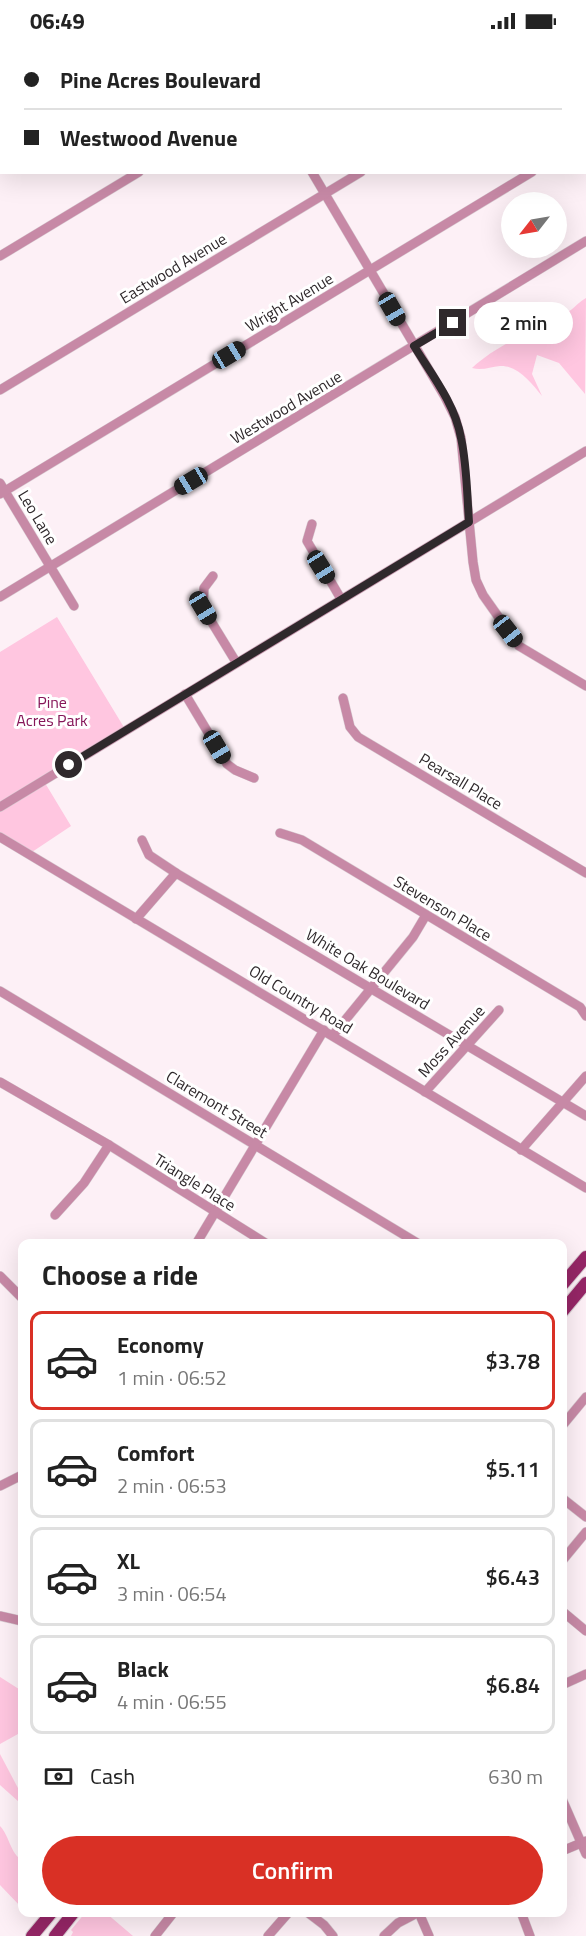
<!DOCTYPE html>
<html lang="en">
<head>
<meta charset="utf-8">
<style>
  body { margin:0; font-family:"Titillium Web",sans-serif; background:#f6f6f6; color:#222; height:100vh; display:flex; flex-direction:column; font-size:22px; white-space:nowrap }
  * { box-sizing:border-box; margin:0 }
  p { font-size:20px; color:#767676 }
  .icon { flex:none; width:33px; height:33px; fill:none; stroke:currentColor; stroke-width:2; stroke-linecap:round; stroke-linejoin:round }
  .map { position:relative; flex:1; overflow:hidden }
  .sheet { position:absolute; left:18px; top:1197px; width:549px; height:678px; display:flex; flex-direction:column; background:#fff; border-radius:12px; box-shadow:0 6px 24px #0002 }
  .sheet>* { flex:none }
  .banner { position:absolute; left:0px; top:0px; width:586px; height:132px; box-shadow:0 6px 24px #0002; display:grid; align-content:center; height:132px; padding:0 24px; background:#fff }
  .needle { width:39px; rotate:239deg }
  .tools { position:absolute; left:501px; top:150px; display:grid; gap:12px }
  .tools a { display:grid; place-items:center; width:66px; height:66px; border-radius:50%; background:#fff; box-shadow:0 6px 24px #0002; font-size:30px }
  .end { position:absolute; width:27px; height:27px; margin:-14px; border:8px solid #2f292c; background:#fff; box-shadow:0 0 0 3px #fff }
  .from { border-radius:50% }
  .bubble { position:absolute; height:42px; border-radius:21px; background:#fff; box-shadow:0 6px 24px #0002; font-size:20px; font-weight:600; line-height:42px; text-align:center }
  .car { position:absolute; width:18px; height:36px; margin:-18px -9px; border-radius:8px; box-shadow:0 0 4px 2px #0007; background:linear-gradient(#222 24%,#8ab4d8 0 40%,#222 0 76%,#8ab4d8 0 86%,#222 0) }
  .banner b { display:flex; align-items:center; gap:21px; height:57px; font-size:22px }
  .banner b+b { border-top:2px solid #e0e0e0 }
  .banner i { width:15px; height:15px; background:#222 }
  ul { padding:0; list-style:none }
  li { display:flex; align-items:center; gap:18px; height:99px; margin:0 12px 9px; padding:0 12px; border:3px solid #e0e0e0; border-radius:12px }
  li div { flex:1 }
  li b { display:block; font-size:22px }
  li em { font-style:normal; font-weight:600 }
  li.selected { border-color:#d93025 }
  li>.icon { width:54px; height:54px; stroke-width:1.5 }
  h2 { padding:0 24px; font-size:27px; line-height:72px }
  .pay { display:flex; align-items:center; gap:15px; height:66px; padding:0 24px; font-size:22px }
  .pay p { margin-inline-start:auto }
  .action { display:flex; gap:12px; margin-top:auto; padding:12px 24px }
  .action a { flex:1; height:69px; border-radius:36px; background:#d93025; color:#fff; font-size:24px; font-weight:600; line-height:69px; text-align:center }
  .status { display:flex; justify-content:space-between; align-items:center; height:42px; padding:0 30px; background:#fff; direction:ltr }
  .status svg { height:16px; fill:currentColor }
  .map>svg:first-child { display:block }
</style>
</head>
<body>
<div class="status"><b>06:49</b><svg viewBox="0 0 49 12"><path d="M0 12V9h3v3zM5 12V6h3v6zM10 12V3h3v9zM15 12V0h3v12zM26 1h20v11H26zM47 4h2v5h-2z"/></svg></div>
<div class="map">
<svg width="586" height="1894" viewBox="0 0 586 1894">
  <rect width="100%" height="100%" fill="#fdf0f6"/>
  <g fill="#ffc6e0">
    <path d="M586 256 585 352 559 321 537 313 532 332 542 354C532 342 518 323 500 324 490 325 482 329 472 326 498 302 532 290 563 273 572 269 577 261 586 256Z"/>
    <polygon points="57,575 125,687 42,736 71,784 32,810 0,791 0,610"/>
    <polygon points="0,1635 22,1649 22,1692 18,1692 0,1702"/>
    <polygon points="0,1712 19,1748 19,1760 0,1743"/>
    <path d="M0 1784C10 1795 10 1811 22 1818V1866L0 1843Z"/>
    <polygon points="85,1871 106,1871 133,1894 71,1894 73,1890 71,1888"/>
  </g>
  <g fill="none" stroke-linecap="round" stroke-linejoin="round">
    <defs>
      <g id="minor">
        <polyline points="35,0 36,2"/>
        <polyline points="134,0 135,2"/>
        <polyline points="233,0 234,2"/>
        <polyline points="168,2 170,0"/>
        <polyline points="354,2 357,0"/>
        <polyline points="574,2 576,0"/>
        <polyline points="0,98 2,97"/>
        <polyline points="585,98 586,98"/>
        <polyline points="312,130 445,355 455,375 461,396 473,520 476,538 483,553 519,604 586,644"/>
        <polyline points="0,214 139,130"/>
        <polyline points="0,348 361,130"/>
        <polyline points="0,441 74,564"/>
        <polyline points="0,452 532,130"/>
        <polyline points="312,482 307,499 341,557"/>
        <polyline points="213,534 204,546 203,566 236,620"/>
        <polyline points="0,555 586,199"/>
        <polyline points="185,652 227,722 235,728 254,736"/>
        <polyline points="343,656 350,685 358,695 586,831"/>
        <polyline points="0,765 586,409"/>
        <polyline points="280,791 302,798 580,965 586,974"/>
        <polyline points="0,795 586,1146"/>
        <polyline points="142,798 149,813 176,831 586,1074"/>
        <polyline points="136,877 176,831"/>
        <polyline points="0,949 419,1202"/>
        <polyline points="333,993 413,895 426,873"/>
        <polyline points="0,1040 109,1103 267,1202"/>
        <polyline points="425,1050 499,968"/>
        <polyline points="521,1108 586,1034"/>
        <polyline points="55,1173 84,1141 109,1103"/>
        <polyline points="196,1202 324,988"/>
        <polyline points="0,1234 22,1256"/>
        <polyline points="562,1384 586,1355"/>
        <polyline points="0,1444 22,1433"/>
        <polyline points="562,1456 586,1475"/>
        <polyline points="562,1519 586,1490"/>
        <polyline points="562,1569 586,1589"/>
        <polyline points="0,1574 22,1579"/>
        <polyline points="562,1643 586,1632"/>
        <polyline points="562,1757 586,1812"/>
        <polyline points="562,1809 586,1799"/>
        <polyline points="307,1870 324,1883 333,1894"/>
        <polyline points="521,1870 530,1894"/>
        <polyline points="419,1871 429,1894"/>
        <polyline points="155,1894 174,1870"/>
        <polyline points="268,1894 289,1870"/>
        <polyline points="384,1894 398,1881 419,1870"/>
      </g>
      <g id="major">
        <polyline points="562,1243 586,1215"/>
        <polyline points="562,1270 586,1241"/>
        <polyline points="32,1894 52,1870"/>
        <polyline points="55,1894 74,1870"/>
      </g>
    </defs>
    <use href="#minor" stroke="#d8ccd2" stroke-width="10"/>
    <use href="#major" stroke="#d8ccd2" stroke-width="14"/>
    <use href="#minor" stroke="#c789a6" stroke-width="9"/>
    <use href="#major" stroke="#952666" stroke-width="12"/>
  </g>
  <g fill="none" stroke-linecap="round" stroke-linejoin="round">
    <path stroke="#2f292c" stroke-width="8" d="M69 723 469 480C467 453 467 423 461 396 455 362 432 333 414 304L453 281"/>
  </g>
  <g text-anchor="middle" stroke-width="6" stroke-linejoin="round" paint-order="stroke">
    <g font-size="16" fill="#2f292c" stroke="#fff">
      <text transform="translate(173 226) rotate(-31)" y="6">Eastwood Avenue</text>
      <text transform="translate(289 260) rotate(-31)" y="6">Wright Avenue</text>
      <text transform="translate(286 365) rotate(-31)" y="6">Westwood Avenue</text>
      <text transform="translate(38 475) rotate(59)" y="6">Leo Lane</text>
      <text transform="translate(461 739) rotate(31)" y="6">Pearsall Place</text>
      <text transform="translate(443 866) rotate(31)" y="6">Stevenson Place</text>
      <text transform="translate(368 927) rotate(31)" y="6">White Oak Boulevard</text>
      <text transform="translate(301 957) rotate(31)" y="6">Old Country Road</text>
      <text transform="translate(451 999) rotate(-48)" y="6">Moss Avenue</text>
      <text transform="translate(217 1062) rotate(31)" y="6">Claremont Street</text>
      <text transform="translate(195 1140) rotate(32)" y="6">Triangle Place</text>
    </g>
    <g font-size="16" fill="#861659" stroke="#fff">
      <text x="52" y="666">Pine<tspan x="52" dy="18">Acres Park</tspan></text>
    </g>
  </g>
</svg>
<div class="tools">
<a><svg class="needle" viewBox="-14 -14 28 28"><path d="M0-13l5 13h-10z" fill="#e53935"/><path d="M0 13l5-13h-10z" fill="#767676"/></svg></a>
</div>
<i class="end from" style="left:69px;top:723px"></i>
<i class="end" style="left:453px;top:281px"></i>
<div class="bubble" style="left:474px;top:260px;width:99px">2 min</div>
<i class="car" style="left:392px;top:267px;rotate:150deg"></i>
<i class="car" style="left:229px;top:313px;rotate:59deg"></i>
<i class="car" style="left:191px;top:439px;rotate:239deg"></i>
<i class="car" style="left:321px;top:525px;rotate:148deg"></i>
<i class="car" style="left:203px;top:566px;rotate:149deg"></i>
<i class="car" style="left:508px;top:589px;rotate:142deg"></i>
<i class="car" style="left:217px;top:705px;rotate:149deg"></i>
<div class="banner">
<b><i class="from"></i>Pine Acres Boulevard</b>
<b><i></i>Westwood Avenue</b>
</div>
<section class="sheet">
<h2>Choose a ride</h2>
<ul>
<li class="selected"><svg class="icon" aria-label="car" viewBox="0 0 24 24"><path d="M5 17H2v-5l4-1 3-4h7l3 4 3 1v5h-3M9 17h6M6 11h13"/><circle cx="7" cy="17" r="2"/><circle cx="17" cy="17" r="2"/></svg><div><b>Economy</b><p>1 min · 06:52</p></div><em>$3.78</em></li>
<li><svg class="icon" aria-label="car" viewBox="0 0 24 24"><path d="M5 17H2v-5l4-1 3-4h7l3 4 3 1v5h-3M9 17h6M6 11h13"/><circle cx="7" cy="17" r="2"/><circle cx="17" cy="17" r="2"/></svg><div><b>Comfort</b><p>2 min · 06:53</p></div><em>$5.11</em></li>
<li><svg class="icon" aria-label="car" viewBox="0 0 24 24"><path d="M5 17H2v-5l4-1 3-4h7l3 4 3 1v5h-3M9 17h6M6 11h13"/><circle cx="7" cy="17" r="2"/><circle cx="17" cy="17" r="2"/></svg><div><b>XL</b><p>3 min · 06:54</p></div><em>$6.43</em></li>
<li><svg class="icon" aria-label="car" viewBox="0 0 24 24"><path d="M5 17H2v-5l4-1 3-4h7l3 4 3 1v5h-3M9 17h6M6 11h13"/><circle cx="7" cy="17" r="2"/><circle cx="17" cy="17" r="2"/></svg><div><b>Black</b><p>4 min · 06:55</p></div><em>$6.84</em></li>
</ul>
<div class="pay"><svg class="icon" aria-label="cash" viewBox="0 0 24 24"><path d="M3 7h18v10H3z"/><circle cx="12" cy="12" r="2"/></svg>Cash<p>630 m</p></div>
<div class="action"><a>Confirm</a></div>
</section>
</div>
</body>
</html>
